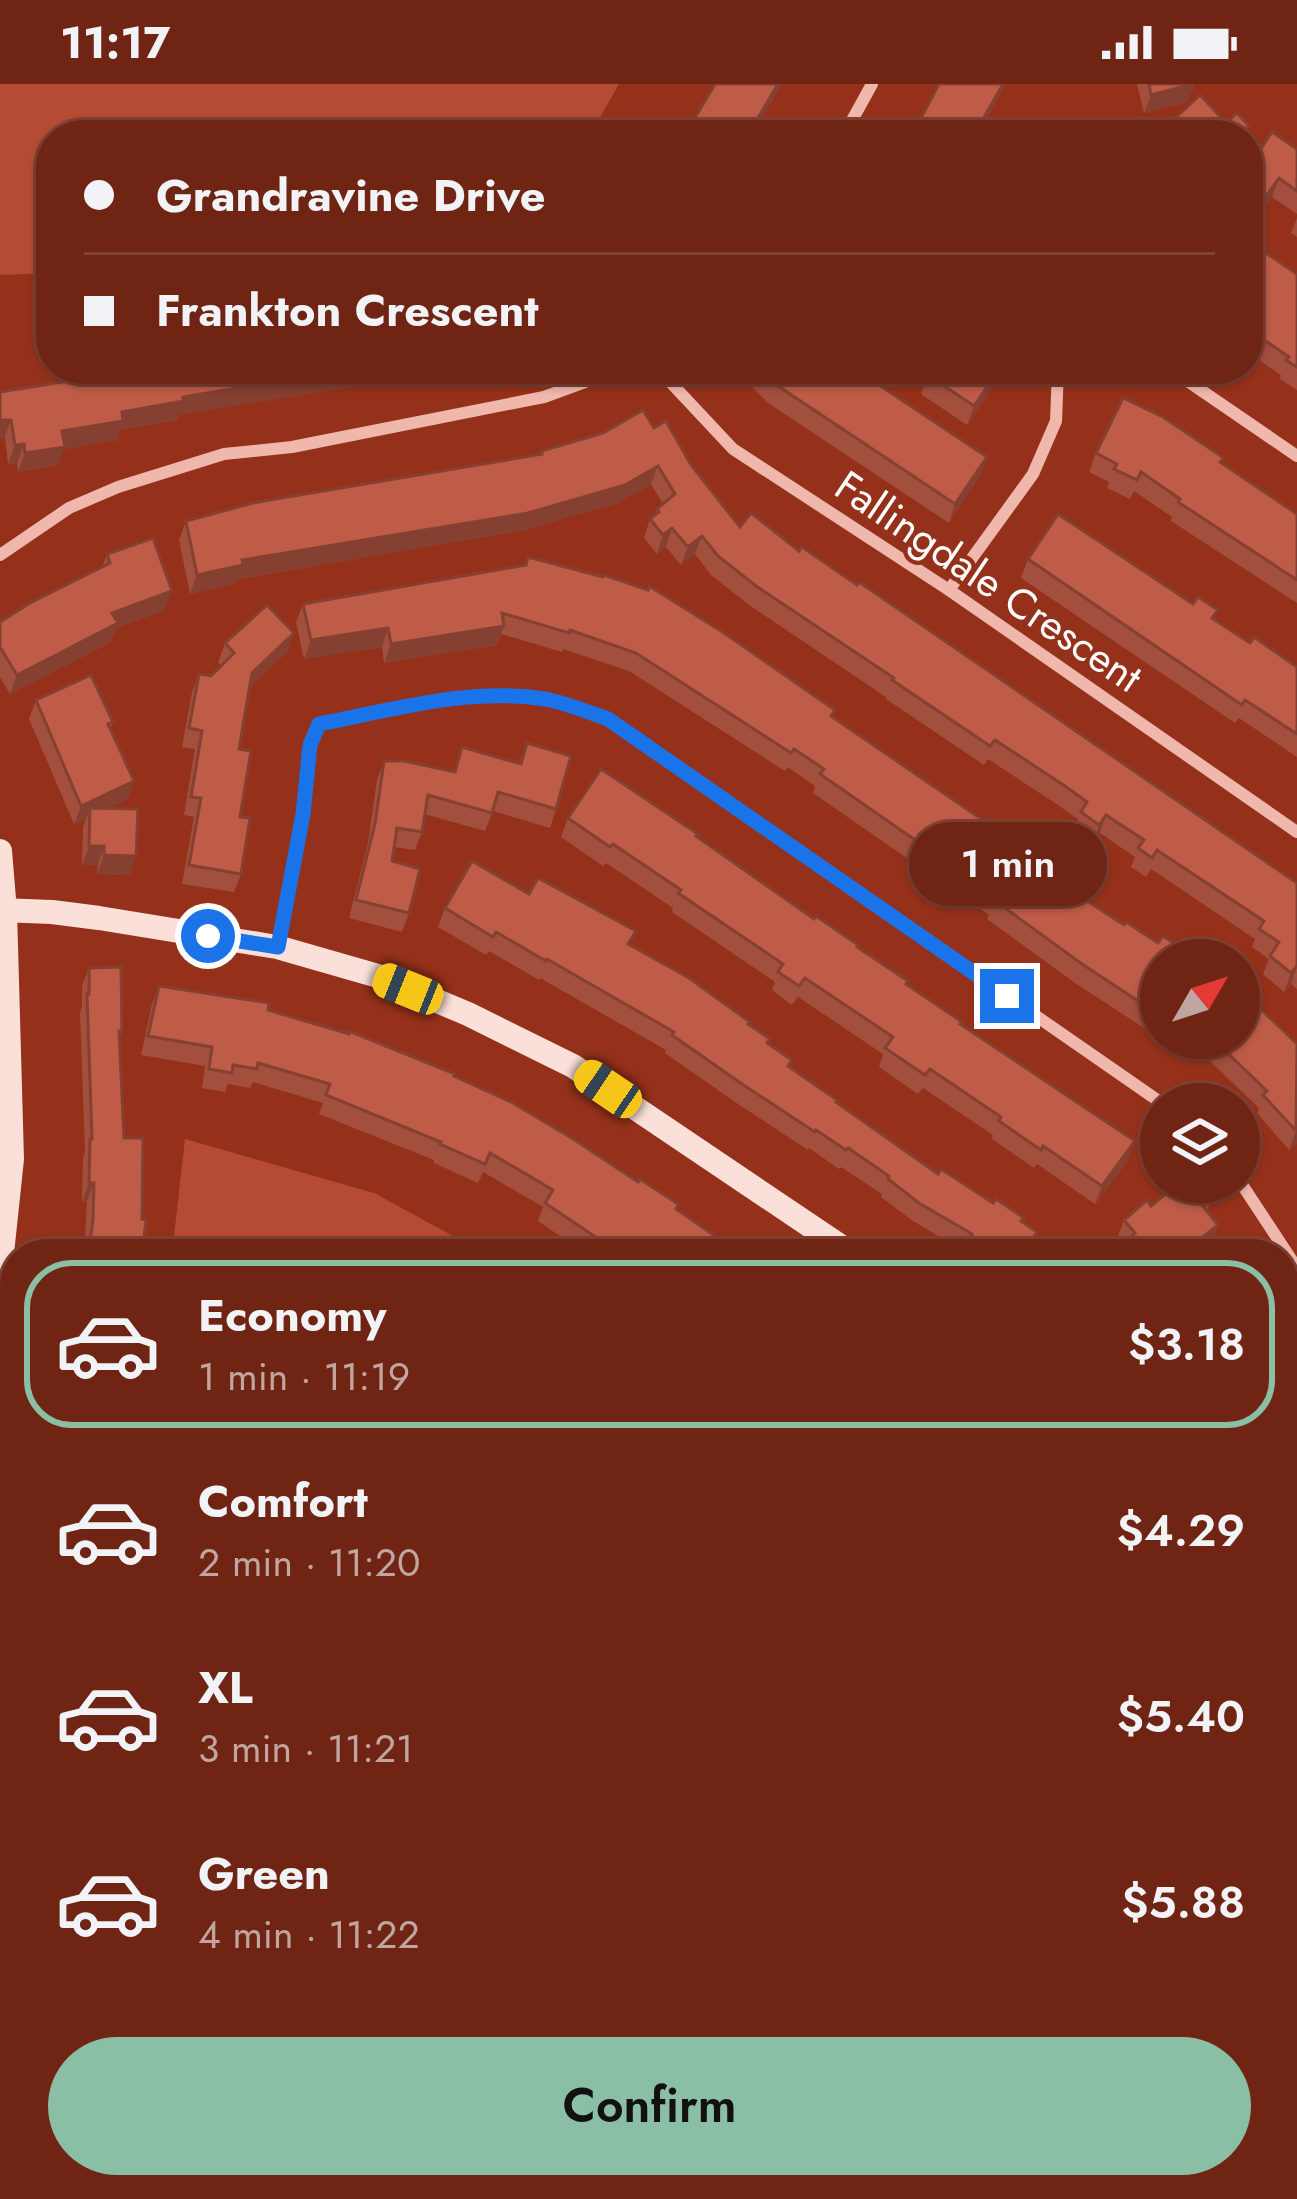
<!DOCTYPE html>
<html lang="en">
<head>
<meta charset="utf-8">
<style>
  body { margin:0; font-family:Jost,sans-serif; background:#752d1d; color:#f1f3f6; height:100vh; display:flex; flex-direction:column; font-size:45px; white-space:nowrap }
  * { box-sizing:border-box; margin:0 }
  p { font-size:39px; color:#c0a5a0 }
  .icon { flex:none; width:66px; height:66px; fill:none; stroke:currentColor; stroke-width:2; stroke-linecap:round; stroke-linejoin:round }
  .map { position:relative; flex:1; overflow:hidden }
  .details { position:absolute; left:0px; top:1155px; width:1299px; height:960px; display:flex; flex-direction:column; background:#702514; border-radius:48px 48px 0 0; box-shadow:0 3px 9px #0004,0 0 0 3px #824234 }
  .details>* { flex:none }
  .banner { position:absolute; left:36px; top:36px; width:1227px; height:264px; border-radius:48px; box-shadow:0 3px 9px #0004,0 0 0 3px #824234; display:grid; align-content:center; height:264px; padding:0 48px; background:#702514 }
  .needle { width:78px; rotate:51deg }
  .fabs { position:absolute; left:1140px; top:855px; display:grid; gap:24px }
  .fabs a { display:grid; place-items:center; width:120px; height:120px; border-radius:50%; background:#702514; box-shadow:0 3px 9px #0004,0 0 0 3px #824234; font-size:60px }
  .end { position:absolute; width:54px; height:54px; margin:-27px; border:15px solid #1a73e8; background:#fff; box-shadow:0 0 0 6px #fff }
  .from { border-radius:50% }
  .bubble { position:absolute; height:84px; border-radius:42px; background:#702514; box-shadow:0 3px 9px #0004,0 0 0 3px #824234; font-size:39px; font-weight:600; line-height:84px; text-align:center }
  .car { position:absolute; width:36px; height:72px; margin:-36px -18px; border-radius:15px; box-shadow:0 0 9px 3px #0007; background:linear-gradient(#f5c518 24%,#345 0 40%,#f5c518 0 76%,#345 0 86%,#f5c518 0) }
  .banner b { display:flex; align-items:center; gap:42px; height:114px; font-size:45px }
  .banner b+b { border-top:3px solid #824234 }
  .banner i { width:30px; height:30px; background:#f1f3f6 }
  ul { padding:21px 0 0; list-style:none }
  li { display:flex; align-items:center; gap:36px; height:168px; margin:0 24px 18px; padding:0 24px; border:6px solid transparent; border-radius:48px }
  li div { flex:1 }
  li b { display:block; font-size:45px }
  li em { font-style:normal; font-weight:600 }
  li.selected { border-color:#8abfa5 }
  li>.icon { width:108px; height:108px; stroke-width:1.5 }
  .action { display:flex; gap:24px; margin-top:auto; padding:24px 48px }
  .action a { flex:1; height:138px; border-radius:72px; background:#8abfa5; color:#111; font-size:48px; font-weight:600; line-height:138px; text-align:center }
  .status { display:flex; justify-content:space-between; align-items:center; height:84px; padding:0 60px; background:#702514; direction:ltr }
  .status svg { height:33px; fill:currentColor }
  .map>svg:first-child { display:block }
</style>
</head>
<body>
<div class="status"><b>11:17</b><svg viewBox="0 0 49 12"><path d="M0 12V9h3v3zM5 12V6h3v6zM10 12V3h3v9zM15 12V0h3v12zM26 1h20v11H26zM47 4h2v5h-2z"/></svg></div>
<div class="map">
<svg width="1297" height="2115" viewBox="0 0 1297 2115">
  <rect width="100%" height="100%" fill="#95311a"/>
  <g fill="#b64b34">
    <polygon points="0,0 619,0 590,51 51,51 51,189 0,191"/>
    <polygon points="185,1055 374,1109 486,1170 172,1170"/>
    <polygon points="847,2100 1067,2100 1042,2115 857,2115"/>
  </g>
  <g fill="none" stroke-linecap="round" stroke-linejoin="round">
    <g stroke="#f0b7ac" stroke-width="12">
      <polyline points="844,51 872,0"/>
      <polyline points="658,285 733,365 949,506 1297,748"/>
      <polyline points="1170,285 1297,372"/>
      <polyline points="0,471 69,424 118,403 224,370 292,363 544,313 585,298 609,285"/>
      <polyline points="949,506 1033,390 1056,337 1058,285"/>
      <path d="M277 863 303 731 310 661 319 641C393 626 468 603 545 615 566 619 588 628 608 635L1163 1020"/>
      <polyline points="1239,1096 1295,1181"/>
      <polyline points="0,1495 15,1505"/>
      <polyline points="0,1856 11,1849"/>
      <polyline points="136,2100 139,2115"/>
      <polyline points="818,2100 827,2115"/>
      <polyline points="1063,2115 1091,2100"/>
    </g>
    <g stroke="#fbe0da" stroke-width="24">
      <polyline points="0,767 5,827 12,1075 0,1188"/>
      <polyline points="0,826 52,828 99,834 277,863 378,892 468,930 573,982 852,1170"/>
      <polyline points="1145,2100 1152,2115"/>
    </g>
  </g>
  <g fill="#a34f3d">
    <polygon points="1137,0 1194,0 1187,18 1144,29"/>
    <polygon points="1169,40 1246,51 1165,51"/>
    <polygon points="1297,65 1297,130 1272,113 1260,130 1248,122 1248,84"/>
    <polygon points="1297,134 1297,153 1291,149"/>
    <polygon points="1248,157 1297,190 1297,306 1280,295 1281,291 1250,270 1248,273"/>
    <polygon points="62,285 457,285 178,331 177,336 120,346 117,356 64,365 58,381 18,388 17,379 8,380 0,308 59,298"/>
    <polygon points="734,285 855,285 987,373 980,392 949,439 768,319"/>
    <polygon points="932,285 1002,285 999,293 967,341 921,310"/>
    <polygon points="654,344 691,381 740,443 799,467 1297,799 1297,905 1291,900 1284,908 1263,890 1269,875 1252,863 1255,855 1151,785 1146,793 1131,783 1135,773 1100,749 1093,759 1074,747 1078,735 1058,721 988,675 984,681 886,615 886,613 749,521 711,491 695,470 681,481 666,463 657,470 644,454 650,435 654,432 657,425 663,420 651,400 618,419 521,447 238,495 236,499 190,510 179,456 186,437 540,370 541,367"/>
    <polygon points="1096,369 1224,374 1222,379 1297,430 1297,519 1171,437 1172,433 1134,407 1130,415 1107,404 1109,398 1089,388"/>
    <polygon points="107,470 165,526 116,544 111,558 10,610 0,593 0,538 102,483"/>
    <polygon points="1028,475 1218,526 1214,535 1250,559 1297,583 1297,673 1239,634 1235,639 1021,494"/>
    <polygon points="525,481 833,633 1010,760 1161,876 1161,954 1239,954 1297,960 1297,1059 1289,1066 1257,1029 1259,1024 1189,957 1181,968 1075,899 987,835 989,831 813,709 815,702 788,683 785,687 629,587 563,565 562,568 501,550 497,561 384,579 382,563 304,575 296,538 303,520"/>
    <polygon points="294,549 287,568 249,604 239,665 241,790 234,808 182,800 194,733 184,731 195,665 182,663 192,608 199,590 211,592 221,582 218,578 225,559"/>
    <polygon points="36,616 113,638 110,645 134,697 128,715 108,724 136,772 130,791 97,790 98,781 82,781 83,743 86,735 74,740 29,635"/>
    <polygon points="527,659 556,725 550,744 493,727 485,747 424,730 422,748 415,766 394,763 392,777 409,829 402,848 349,834 368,759 377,696 384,677 454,688 462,663 519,679"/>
    <polygon points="568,734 697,752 814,835 857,863 961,940 1128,1076 1095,1120 1037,1080 1034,1084 992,1055 993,1051 923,1004 918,1010 879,983 883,970 798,913 792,921 772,906 775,898 672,828 673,824 606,779 603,782 561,753"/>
    <polygon points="529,810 630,861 749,941 768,960 792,976 789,983 836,1018 938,1090 1037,1148 1028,1170 964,1170 965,1168 913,1137 881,1113 882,1110 841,1083 839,1085 809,1064 808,1066 735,1018 665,969 666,966 540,894 539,896 489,867 486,871 438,843 445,824"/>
    <polygon points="89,884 122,947 119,956 124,1054 142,1170 84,1170 87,1118 82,1118 83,1074 85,1068 80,929 82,922 82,902"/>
    <polygon points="159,902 268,926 454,992 676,1125 738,1168 749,1170 586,1170 538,1137 543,1123 483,1088 478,1099 434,1079 434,1076 319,1030 323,1019 253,998 250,1004 228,1000 225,1008 202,1004 205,982 141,971 152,920"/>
    <polygon points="1212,1113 1207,1127 1218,1141 1211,1159 1198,1170 1113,1170 1122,1161 1117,1155 1124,1136 1151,1122"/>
    <polygon points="1297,1270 1297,1637 1284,1640 1284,1282 1288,1288"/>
    <polygon points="15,1329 15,1433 0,1425 0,1344"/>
    <polygon points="0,1548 15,1558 15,1634 5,1627 3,1631 0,1629"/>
    <polygon points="15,1704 15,1786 0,1783 0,1721"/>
    <polygon points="34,2100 77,2100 70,2115"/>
    <polygon points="198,2100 272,2100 262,2115 212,2115 196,2104"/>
    <polygon points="531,2100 596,2100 597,2103 594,2115 539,2115 537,2104"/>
    <polygon points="649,2100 763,2100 762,2115 687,2115 678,2101 667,2109 662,2102 653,2108"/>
  </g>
  <g fill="#854032">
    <polygon points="778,0 782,0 752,51 748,51"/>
    <polygon points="1003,0 1006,0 978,51 974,51"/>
    <polygon points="1194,0 1187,18 1144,29 1151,11"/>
    <polygon points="1279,94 1272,113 1260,130 1267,111"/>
    <polygon points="351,285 457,285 178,331 177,336 120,346 117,356 64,365 58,381 18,388 25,369 62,347 122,328 183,313"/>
    <polygon points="999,285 1002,285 999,293 967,341 974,322"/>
    <polygon points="0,336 11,336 4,354 0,355"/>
    <polygon points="24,360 17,379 8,380 15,361"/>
    <polygon points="987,373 980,392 949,439 955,420"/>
    <polygon points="658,382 651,400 618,419 521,447 238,495 236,499 190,510 197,491 242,476"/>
    <polygon points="672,444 666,463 657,470 663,451"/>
    <polygon points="702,452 695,470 681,481 688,463"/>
    <polygon points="172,507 165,526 116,544 111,558 10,610 17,591 112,529"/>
    <polygon points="504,542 497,561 384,579 391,560"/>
    <polygon points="388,544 382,563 304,575 311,556"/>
    <polygon points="294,549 287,568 245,608 252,589"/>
    <polygon points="134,697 128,715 90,733 90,724 86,735 74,740 81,722"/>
    <polygon points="1106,731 1100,749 1093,759 1099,741"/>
    <polygon points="89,762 104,762 98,781 82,781"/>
    <polygon points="104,771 136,772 130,791 97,790"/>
    <polygon points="1297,882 1291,900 1284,908 1291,889"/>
    <polygon points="1297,1046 1297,1059 1289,1066 1296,1047"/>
    <polygon points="1135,1057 1128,1076 1095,1120 1102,1102"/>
    <polygon points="89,1099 94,1099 87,1118 82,1118"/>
    <polygon points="1218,1141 1211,1159 1198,1170 1181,1170"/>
    <polygon points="1037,1148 1030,1167 1028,1170 1023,1170"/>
    <polygon points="1297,1571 1297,1637 1284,1640 1284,1580 1286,1574"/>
    <polygon points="1297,1788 1297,1803 1284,1809 1284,1794"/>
    <polygon points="15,1965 15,1986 11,1996 0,2002 0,1986 10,1967"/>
    <polygon points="266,2100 272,2100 262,2115 256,2115"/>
    <polygon points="397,2100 403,2100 393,2115 387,2115"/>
    <polygon points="766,2104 762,2115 749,2115"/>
  </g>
  <g fill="#be5c47" stroke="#854032" stroke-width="3">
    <polygon points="715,0 778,0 748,51 685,51"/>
    <polygon points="939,0 1003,0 974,51 912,51"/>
    <polygon points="1149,0 1193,0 1151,11"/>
    <polygon points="1200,11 1226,39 1237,29 1249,42 1239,51 1192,51 1188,47 1183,51 1179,51 1169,40"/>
    <polygon points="1272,48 1297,65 1297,107 1279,94 1267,111 1248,98 1248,84"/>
    <polygon points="1248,157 1297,190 1297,283 1286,276 1289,273 1257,251 1253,257 1248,253"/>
    <polygon points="67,285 351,285 183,313 183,317 122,328 123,337 62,347 65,363 25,369 24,360 15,361 11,336 0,336 0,308 69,297"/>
    <polygon points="760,285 855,285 987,373 955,420 775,300"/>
    <polygon points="932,285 999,285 974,322 928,291"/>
    <polygon points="1123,314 1163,333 1224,374 1220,378 1297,430 1297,496 1178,418 1180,415 1141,388 1137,396 1114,385 1117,380 1096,369"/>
    <polygon points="643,326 654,344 666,337 691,381 740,443 751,429 799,467 802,463 857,501 859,498 1297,799 1297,882 1291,889 1270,872 1279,858 1259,845 1264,837 1157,766 1152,774 1138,764 1144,756 1106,731 1099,741 1081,728 1087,718 1065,702 995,656 990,662 892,596 894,594 756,502 718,472 702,452 688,463 672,444 663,451 650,435 659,428 657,425 675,410 658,382 625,401 528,429 242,476 243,481 197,491 186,437 253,419 542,370 541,367 603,349"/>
    <polygon points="1058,430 1193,520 1198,513 1218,526 1212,534 1250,559 1254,553 1297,583 1297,650 1245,616 1242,621 1028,475"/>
    <polygon points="153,454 172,507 112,529 118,539 17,591 0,563 0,538 30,519 110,479 107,470"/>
    <polygon points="528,473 603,493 604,491 648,506 649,502 721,547 835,626 831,632 1012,756 1009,760 1063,797 1061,800 1124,841 1126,838 1158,859 1163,852 1199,876 1161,876 1161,932 1082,880 994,816 997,813 820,690 824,685 794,665 791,669 636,569 570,546 569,549 502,529 504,542 391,560 388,544 311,556 303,520 526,481"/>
    <polygon points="267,521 294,549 252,589 239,665 251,667 240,733 250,734 241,790 189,781 201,714 191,713 202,647 189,644 199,590 211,592 234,569 225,559"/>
    <polygon points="91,591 113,638 108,640 134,697 81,722 36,616"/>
    <polygon points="527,659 571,672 556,725 498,708 492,729 428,711 422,748 397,744 392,777 420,785 409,829 356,816 375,740 384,677 404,677 455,688 462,663 521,680"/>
    <polygon points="601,685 698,750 696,752 814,835 816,832 858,861 857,863 908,897 906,900 962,938 960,940 1135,1057 1102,1102 1043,1062 1041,1066 999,1037 1001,1033 930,985 925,991 885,964 893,953 805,894 799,902 778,888 783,880 678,809 681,806 613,760 610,763 568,734"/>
    <polygon points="90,724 138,725 136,772 104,771 104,762 89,762"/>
    <polygon points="472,777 529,810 538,794 636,847 628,860 689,894 750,938 748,940 770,955 767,959 792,976 788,982 837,1016 836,1018 938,1090 941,1085 993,1119 996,1115 1024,1134 1021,1137 1037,1148 1023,1169 1007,1158 999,1170 997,1170 971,1152 972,1150 919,1119 888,1095 889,1092 848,1064 846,1066 816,1046 815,1048 742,1000 672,951 674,948 547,875 546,877 496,848 493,853 445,824"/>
    <polygon points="121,883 122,947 119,947 124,1054 143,1054 142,1135 146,1136 142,1170 88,1170 93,1136 94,1099 89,1099 90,1055 92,1055 87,910 89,910 89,884"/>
    <polygon points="159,902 269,919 268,926 349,950 349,947 455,990 454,992 511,1018 570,1053 638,1098 640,1095 678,1120 676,1125 738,1168 743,1165 749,1170 607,1170 596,1162 600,1156 545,1119 553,1106 490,1069 485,1080 440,1060 441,1058 326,1011 330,1000 258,979 257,985 233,981 232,989 209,985 212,963 148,952"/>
    <polygon points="1245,910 1297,960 1296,1047 1263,1011 1267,1007 1212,954 1239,954 1239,914"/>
    <polygon points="1180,1098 1199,1098 1212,1113 1202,1121 1218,1141 1181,1170 1113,1170 1135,1149 1124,1136 1147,1116 1151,1122"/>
    <polygon points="1090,1158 1101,1170 1077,1170"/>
    <polygon points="1284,1282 1297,1303 1297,1571 1286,1574 1284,1556"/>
    <polygon points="10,1326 15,1329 15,1402 0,1393 0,1344"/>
    <polygon points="0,1548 15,1558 15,1611 12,1609 10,1612 0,1605"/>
    <polygon points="4,1701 15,1704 15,1766 0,1763 0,1721"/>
    <polygon points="1297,1743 1297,1788 1284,1794 1284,1747"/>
    <polygon points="10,1906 15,1916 15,1965 10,1967 12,1971 15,1970 15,1979 0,1986 0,1911"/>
    <polygon points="224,2100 266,2100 256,2115 246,2115"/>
    <polygon points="324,2100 397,2100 387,2115 314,2115"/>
    <polygon points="546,2100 596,2100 597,2103 592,2103 594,2115 548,2115"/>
    <polygon points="696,2100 763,2100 766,2104 749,2115 707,2115"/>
  </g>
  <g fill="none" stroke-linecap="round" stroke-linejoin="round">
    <path stroke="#1a73e8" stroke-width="15" d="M208 852 278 863 303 730 310 661 319 640C393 626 468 603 545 615 566 619 588 628 608 635L1007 912"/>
  </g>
  <g text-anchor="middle" stroke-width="9" stroke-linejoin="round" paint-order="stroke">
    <g font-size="42" fill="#fff" stroke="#95311a">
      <text transform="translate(989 497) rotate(34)" y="15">Fallingdale Crescent</text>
    </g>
  </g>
</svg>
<div class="fabs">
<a><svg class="needle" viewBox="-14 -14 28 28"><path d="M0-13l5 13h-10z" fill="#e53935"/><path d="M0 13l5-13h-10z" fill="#c0a5a0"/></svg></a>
<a><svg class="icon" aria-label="layers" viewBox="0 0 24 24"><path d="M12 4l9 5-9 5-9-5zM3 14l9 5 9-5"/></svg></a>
</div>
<i class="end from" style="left:208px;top:852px"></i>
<i class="end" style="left:1007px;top:912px"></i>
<div class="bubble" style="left:909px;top:738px;width:198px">1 min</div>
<i class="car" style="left:408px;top:905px;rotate:292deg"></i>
<i class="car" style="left:608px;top:1005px;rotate:304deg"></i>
<div class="banner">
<b><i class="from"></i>Grandravine Drive</b>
<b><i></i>Frankton Crescent</b>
</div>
<section class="details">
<ul>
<li class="selected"><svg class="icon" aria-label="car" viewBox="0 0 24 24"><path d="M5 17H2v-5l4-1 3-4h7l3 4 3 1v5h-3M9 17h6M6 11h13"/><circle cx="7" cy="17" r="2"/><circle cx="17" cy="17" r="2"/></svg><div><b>Economy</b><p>1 min · 11:19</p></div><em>$3.18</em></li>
<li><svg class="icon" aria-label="car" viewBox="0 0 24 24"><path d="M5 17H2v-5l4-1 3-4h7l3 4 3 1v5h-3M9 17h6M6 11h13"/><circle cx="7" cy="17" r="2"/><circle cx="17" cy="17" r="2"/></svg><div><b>Comfort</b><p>2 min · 11:20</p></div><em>$4.29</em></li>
<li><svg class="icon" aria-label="car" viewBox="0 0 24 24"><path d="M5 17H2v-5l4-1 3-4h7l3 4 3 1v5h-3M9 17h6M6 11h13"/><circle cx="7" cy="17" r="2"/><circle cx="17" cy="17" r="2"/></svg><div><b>XL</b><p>3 min · 11:21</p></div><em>$5.40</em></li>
<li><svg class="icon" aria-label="car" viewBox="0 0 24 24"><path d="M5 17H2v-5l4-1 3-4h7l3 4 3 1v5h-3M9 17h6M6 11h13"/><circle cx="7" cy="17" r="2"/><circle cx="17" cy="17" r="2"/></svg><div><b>Green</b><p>4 min · 11:22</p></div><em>$5.88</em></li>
</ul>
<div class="action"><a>Confirm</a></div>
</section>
</div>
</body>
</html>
